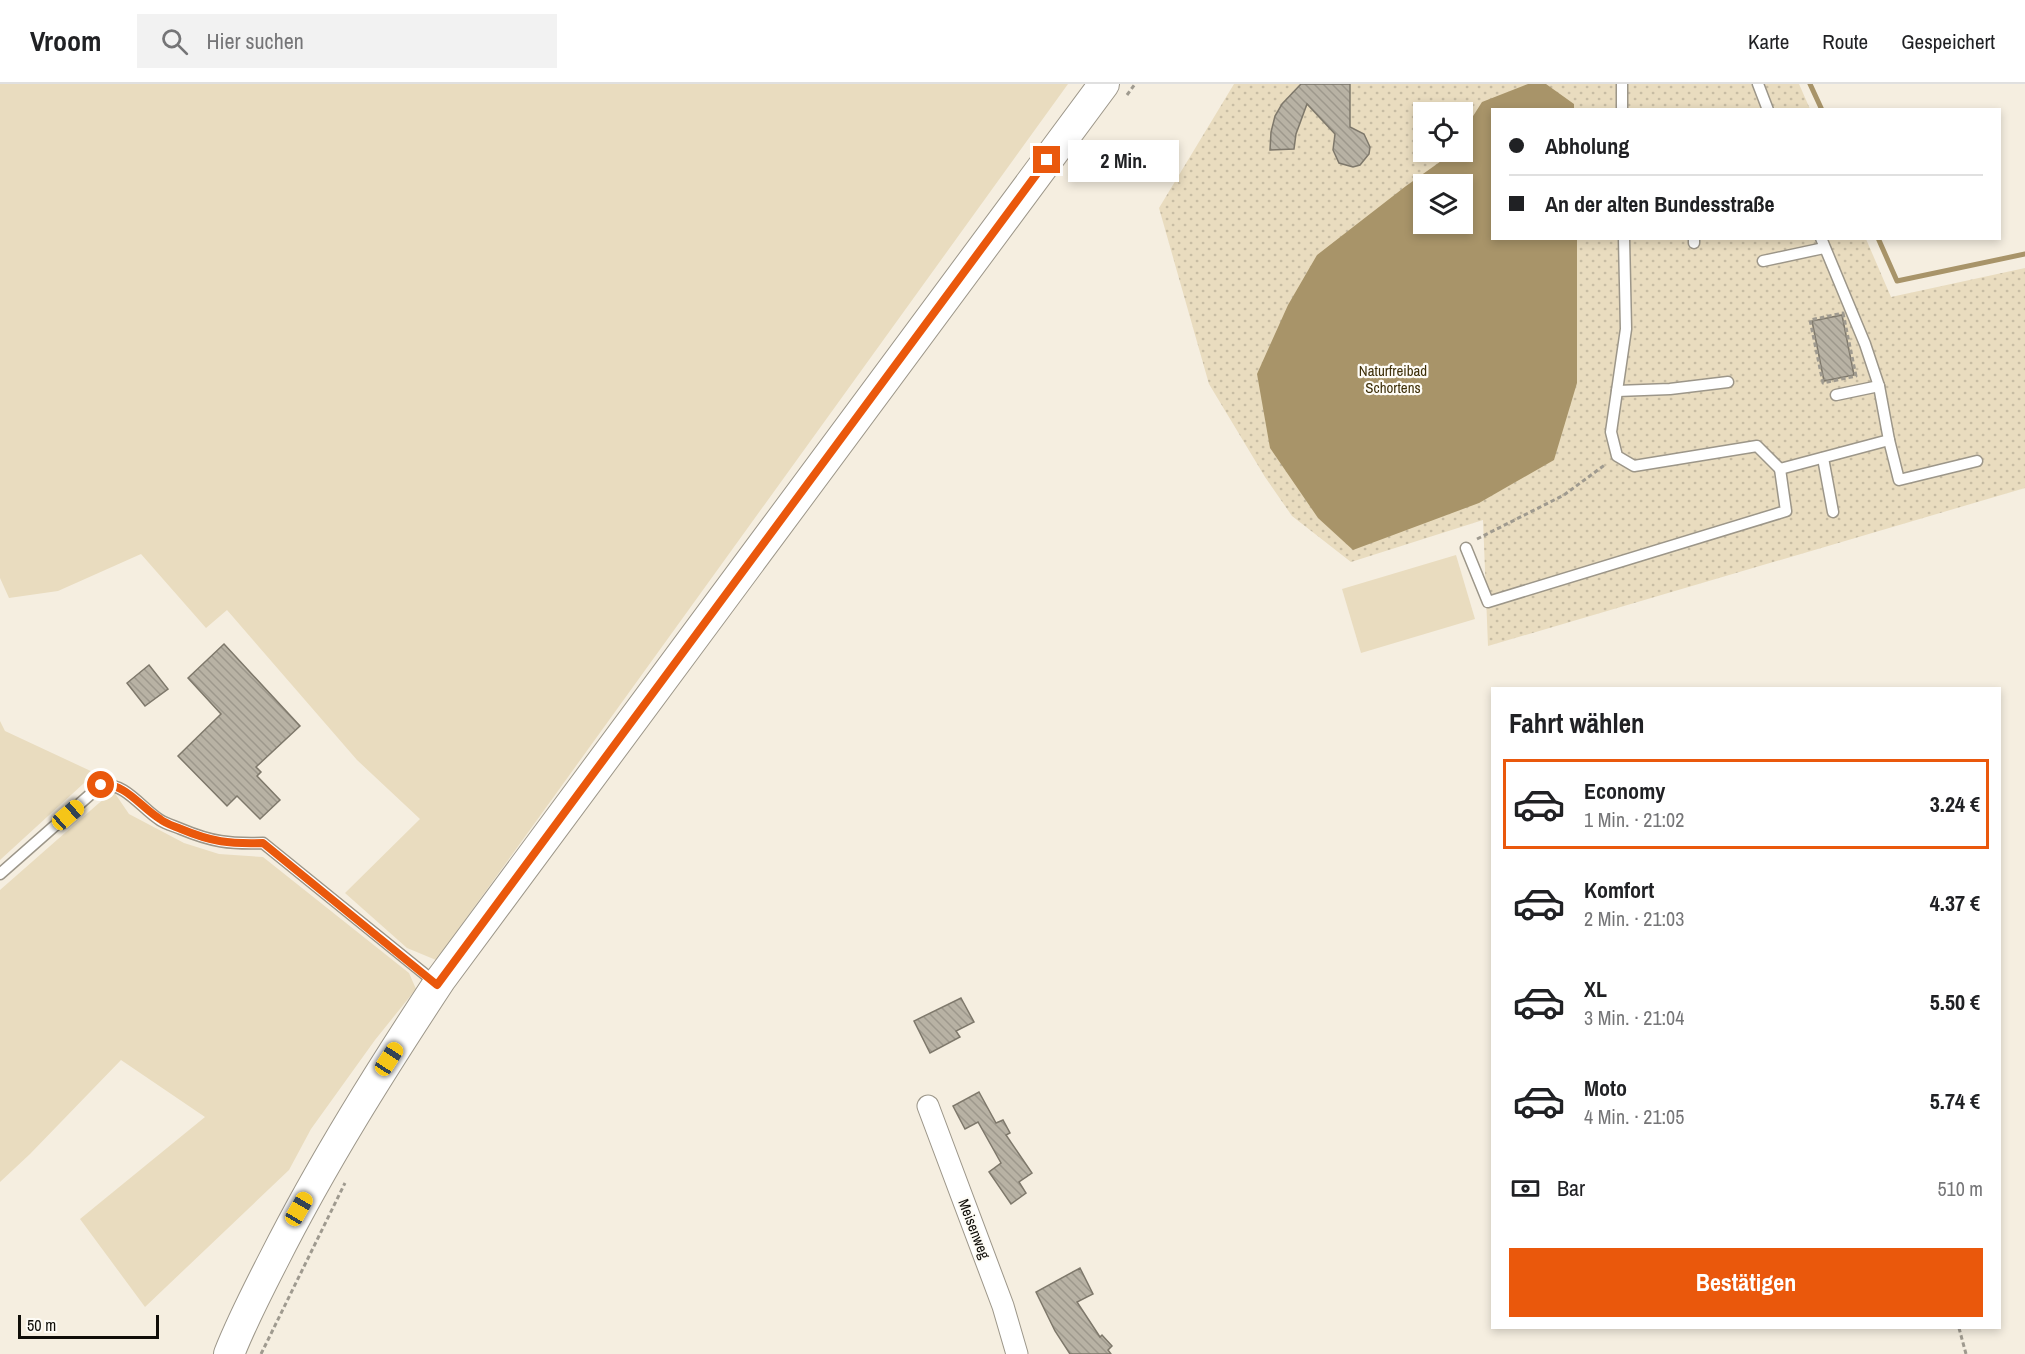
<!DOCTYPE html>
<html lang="de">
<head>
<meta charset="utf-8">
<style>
  body { margin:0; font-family:"Archivo Narrow",sans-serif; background:#f2f2f2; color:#202124; height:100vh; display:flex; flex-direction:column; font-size:22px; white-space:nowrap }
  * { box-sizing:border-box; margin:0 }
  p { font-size:20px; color:#757577 }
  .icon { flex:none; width:33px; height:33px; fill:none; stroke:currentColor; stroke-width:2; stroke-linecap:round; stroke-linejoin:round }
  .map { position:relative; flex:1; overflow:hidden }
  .sheet { position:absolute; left:1491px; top:603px; width:510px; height:642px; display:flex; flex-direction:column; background:#fff; border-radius:0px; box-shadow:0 3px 9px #0003 }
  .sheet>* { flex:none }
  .banner { position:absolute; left:1491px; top:24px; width:510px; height:132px; border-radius:0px; box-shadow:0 3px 9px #0003; display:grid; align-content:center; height:132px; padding:0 18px; background:#fff }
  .buttons { position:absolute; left:1413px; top:18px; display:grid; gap:12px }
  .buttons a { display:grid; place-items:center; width:60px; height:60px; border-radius:0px; background:#fff; box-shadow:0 3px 9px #0003; font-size:30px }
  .scale { position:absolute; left:18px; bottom:15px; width:141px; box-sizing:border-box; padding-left:6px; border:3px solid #0f0d08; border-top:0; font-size:16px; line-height:21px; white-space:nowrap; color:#0f0d08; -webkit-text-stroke:4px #fefcf6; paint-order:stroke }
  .end { position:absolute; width:27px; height:27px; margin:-14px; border:8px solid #ea580c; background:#fff; box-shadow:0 0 0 3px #fff }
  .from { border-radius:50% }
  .bubble { position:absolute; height:42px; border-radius:0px; background:#fff; box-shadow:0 3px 9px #0003; font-size:20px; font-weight:700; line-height:42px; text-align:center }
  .car { position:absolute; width:18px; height:36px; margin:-18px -9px; border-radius:8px; box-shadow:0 0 4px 2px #0007; background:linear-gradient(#f5c518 24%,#345 0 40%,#f5c518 0 76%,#345 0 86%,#f5c518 0) }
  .banner b { display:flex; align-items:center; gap:21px; height:57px; font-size:22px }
  .banner b+b { border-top:2px solid #e0e0e0 }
  .banner i { width:15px; height:15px; background:#202124 }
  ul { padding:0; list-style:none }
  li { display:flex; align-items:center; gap:18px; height:90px; margin:0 12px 9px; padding:0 6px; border:3px solid transparent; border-radius:0px }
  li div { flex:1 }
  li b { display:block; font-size:22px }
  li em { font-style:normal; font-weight:700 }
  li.active { border-color:#ea580c }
  li>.icon { width:54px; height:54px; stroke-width:1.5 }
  h2 { padding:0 18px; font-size:27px; line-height:72px }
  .pay { display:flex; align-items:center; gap:15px; height:66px; padding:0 18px; font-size:22px }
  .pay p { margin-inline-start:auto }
  .primary-button { display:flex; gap:12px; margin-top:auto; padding:12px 18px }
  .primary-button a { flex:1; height:69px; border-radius:0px; background:#ea580c; color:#fff; font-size:24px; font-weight:700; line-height:69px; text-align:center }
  header { display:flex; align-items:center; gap:36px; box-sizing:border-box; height:84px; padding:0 30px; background:#fff; border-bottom:2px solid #e0e0e0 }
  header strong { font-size:28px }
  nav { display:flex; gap:33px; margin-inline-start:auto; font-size:21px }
  .search { width:420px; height:54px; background:#f2f2f2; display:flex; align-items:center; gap:15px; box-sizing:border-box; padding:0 21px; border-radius:0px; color:#757577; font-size:22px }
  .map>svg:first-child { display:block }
</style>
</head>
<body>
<header>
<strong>Vroom</strong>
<div class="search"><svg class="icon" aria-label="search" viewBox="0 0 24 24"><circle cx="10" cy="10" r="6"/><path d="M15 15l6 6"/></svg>Hier suchen</div>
<nav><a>Karte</a><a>Route</a><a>Gespeichert</a></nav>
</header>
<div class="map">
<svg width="2025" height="1270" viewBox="0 0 2025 1270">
  <defs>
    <pattern id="park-dots" width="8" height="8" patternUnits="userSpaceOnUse" patternTransform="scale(1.5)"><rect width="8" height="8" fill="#e9dcbf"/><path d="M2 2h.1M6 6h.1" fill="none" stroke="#c7bca3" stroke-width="1.8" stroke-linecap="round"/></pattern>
    <pattern id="building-back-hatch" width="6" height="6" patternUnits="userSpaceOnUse" patternTransform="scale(1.5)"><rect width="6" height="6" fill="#b8b2a4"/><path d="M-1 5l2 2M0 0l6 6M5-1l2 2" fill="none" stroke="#9d988c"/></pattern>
  </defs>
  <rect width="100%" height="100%" fill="#f5eee0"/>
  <g fill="#e9dcbf">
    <polygon points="0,0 1068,0 436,876 407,864 345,809 420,735 357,676 227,526 206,544 141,470 58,507 9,514 0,494"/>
    <polygon points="1456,471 1475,535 1361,569 1342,505"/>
    <polygon points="0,637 5,647 95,689 0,776"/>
    <polygon points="114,708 129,730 184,759 219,770 263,773 409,889 416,905 375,956 311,1045 289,1086 145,1223 80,1135 205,1033 121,976 30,1070 0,1098 0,806 99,719"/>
  </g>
  <path fill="url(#park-dots)" fill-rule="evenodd" d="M1234 0H1799L1810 25 1492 26V154L1866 155 1891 213 2025 184V404L1488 562 1483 436 1351 478 1292 432 1265 393 1209 300 1159 124ZM1424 28H1462V68H1424ZM1424 100H1462V140H1424Z"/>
  <path fill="#a89469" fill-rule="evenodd" d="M1528 0H1546L1574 20V25L1492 26V154L1577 155V299L1554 376 1479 419 1353 466 1318 434 1270 364 1257 290 1288 221 1317 171 1406 102 1444 75 1449 68H1462L1463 48 1482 18ZM1424 100H1462V140H1424Z"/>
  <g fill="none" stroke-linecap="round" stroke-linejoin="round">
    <g stroke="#a89469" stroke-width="5">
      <polyline points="1810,0 1822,26"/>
      <polyline points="1878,154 1897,197 2025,170"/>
    </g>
  </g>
  <g fill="url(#building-back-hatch)" stroke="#7e786b" stroke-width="1.5">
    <polygon points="1301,0 1350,0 1350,43 1364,50 1370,63 1369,70 1360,81 1353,83 1339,79 1333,66 1335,50 1307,20 1296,50 1294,65 1270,66 1271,48 1275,32 1282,20"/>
    <polygon points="1842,231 1854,291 1824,297 1812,237"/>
    <polygon points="224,560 300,642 256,683 261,688 257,692 280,716 260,735 237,712 227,722 178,672 221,630 188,594"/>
    <polygon points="149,581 168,605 145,622 127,599"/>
    <polygon points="961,914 974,938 956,947 960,953 930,969 914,937"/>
    <polygon points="979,1008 996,1039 1003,1036 1010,1049 1006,1051 1032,1089 1019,1098 1026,1109 1011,1120 989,1088 1001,1079 978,1038 965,1045 953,1022"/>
    <polygon points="1080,1184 1093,1210 1077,1218 1100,1253 1102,1251 1112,1262 1108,1266 1111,1270 1070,1270 1055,1247 1036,1208"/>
  </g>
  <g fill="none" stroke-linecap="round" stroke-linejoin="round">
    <defs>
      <g id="lane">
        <polyline points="1622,0 1622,26"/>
        <polyline points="1758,0 1768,26"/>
        <polyline points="1624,154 1626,245 1611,348 1617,372 1634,382 1757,362 1780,385 1889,356 1879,302 1865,260 1821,154"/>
        <polyline points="1694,154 1694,159"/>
        <polyline points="1763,177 1824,164"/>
        <polyline points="1617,307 1670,305 1728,298"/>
        <polyline points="1836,311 1879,302"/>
        <polyline points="1889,356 1899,396 1977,377"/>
        <polyline points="1823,374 1833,428"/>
        <polyline points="1466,464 1488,518 1786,427 1780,385"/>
        <path d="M0 790 101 701C125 698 141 724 160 736 166 740 174 742 181 745 212 758 229 760 263 759L437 900"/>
      </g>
      <polyline id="street" points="928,1022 1003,1222 1017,1270"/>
      <path id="secondary" d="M229 1270C242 1237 258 1206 274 1175 323 1078 381 986 441 895L1104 0"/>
    </defs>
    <use href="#lane" stroke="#9c9689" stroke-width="13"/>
    <use href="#street" stroke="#9c9689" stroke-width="23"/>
    <use href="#secondary" stroke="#9c9689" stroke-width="32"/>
    <g stroke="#9f9a8f" stroke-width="3" stroke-dasharray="4.5 3" stroke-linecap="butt">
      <polyline points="1127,11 1135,0"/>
      <polygon points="1843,229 1856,292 1823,299 1810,236"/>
      <polyline points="1477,455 1564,411 1606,380"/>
      <polyline points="1959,1244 1966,1270"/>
      <polyline points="261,1270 345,1099"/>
    </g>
    <use href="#lane" stroke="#fff" stroke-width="10"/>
    <use href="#street" stroke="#fff" stroke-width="21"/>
    <use href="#secondary" stroke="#fff" stroke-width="30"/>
  </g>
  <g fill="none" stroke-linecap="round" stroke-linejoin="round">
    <path stroke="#ea580c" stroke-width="8" d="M101 701C125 698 141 724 160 735 166 740 174 742 181 745 212 758 229 760 263 759L437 901 1047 76"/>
  </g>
  <g text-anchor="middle" stroke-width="4.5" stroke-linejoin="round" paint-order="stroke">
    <g font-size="15" fill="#3e2f09" stroke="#fefcf6">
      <text x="1393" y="292">Naturfreibad<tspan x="1393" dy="17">Schortens</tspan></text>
    </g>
    <g font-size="15" fill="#0f0d08" stroke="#fefcf6">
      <text transform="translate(974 1145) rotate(69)" y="5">Meisenweg</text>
    </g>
  </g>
</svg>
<div class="buttons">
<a><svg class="icon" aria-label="locate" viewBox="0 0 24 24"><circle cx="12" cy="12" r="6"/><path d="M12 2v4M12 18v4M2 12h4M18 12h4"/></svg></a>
<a><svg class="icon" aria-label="layers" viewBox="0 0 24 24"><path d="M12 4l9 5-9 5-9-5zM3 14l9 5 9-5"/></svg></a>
</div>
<div class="scale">50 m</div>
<i class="end from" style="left:101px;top:701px"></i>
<i class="end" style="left:1047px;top:76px"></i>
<div class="bubble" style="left:1068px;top:56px;width:111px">2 Min.</div>
<i class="car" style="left:68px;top:731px;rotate:49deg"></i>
<i class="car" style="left:389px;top:975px;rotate:33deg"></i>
<i class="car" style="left:299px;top:1125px;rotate:30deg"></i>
<div class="banner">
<b><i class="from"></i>Abholung</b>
<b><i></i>An der alten Bundesstraße</b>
</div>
<section class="sheet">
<h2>Fahrt wählen</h2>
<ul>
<li class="active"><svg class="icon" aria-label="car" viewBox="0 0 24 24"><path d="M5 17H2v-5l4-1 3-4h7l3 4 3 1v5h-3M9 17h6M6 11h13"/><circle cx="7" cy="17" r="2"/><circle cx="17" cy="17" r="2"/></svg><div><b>Economy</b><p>1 Min. · 21:02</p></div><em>3.24 €</em></li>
<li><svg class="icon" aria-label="car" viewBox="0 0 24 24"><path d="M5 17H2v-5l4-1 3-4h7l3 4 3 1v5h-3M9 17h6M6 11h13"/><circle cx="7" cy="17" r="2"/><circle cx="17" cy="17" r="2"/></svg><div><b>Komfort</b><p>2 Min. · 21:03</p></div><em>4.37 €</em></li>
<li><svg class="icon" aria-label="car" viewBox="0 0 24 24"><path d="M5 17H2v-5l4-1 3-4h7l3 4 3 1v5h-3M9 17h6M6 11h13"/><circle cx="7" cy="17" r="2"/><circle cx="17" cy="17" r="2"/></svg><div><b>XL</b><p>3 Min. · 21:04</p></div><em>5.50 €</em></li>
<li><svg class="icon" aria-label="car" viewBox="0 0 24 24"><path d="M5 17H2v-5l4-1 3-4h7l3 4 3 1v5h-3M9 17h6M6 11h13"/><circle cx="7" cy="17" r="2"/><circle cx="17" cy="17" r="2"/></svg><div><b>Moto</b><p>4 Min. · 21:05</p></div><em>5.74 €</em></li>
</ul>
<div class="pay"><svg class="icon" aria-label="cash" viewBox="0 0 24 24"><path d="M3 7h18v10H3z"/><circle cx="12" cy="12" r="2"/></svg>Bar<p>510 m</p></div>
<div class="primary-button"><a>Bestätigen</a></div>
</section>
</div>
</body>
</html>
